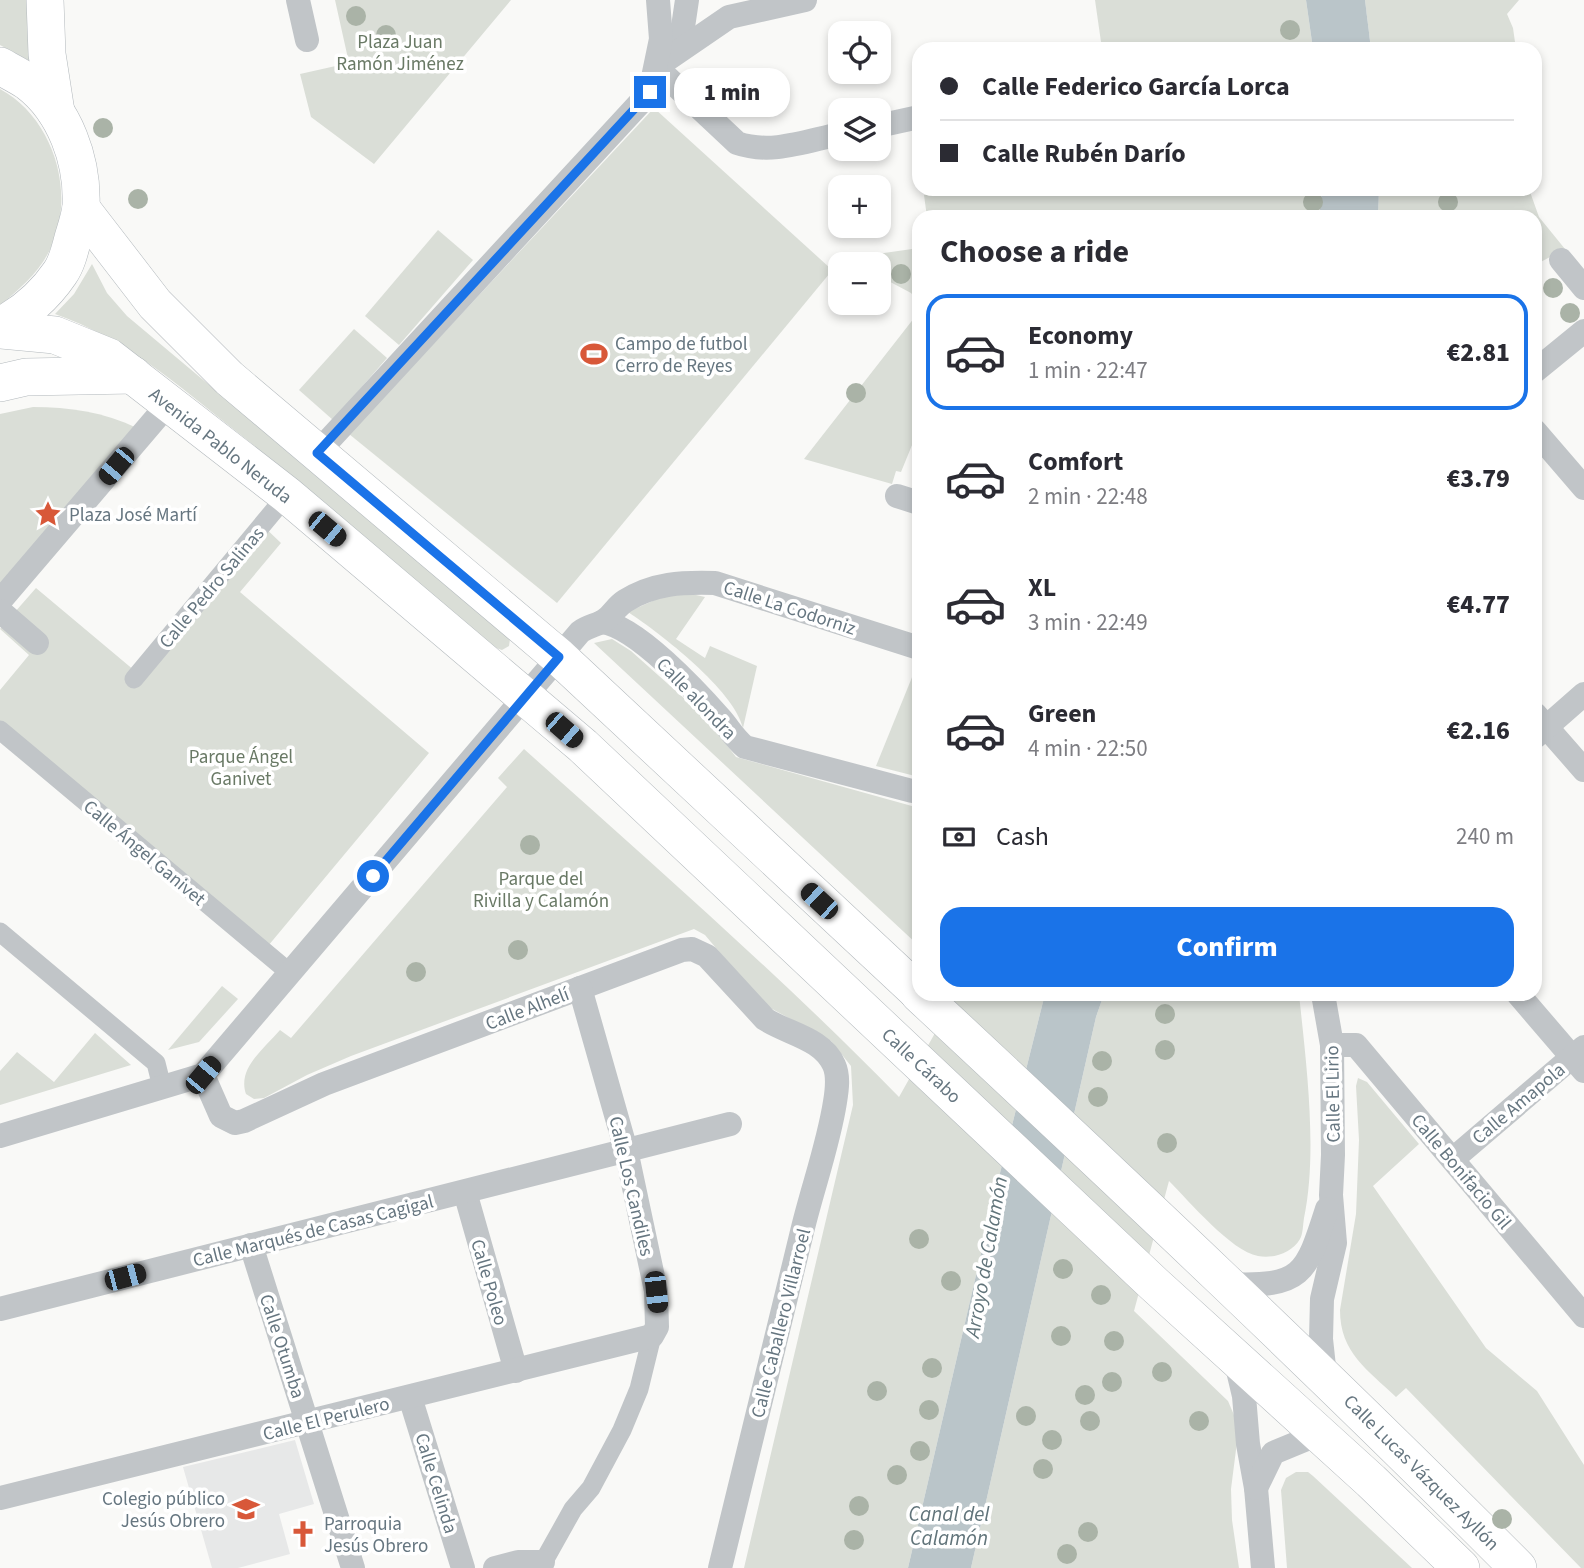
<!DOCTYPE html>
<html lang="en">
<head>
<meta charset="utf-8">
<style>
  body { margin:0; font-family:"Source Sans 3",sans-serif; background:#f2f2f3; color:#2b2b33; height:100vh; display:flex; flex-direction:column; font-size:26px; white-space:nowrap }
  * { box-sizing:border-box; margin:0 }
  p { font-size:23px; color:#7c7c81 }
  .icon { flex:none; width:38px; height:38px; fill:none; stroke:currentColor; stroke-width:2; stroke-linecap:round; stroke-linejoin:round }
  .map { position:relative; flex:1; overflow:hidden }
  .drawer { position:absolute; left:912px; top:210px; width:630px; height:791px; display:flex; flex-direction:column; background:#fff; border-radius:21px; box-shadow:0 4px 10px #0003 }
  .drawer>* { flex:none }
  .hud { position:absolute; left:912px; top:42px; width:630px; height:154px; border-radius:21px; box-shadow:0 4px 10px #0003; display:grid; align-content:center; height:154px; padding:0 28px; background:#fff }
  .buttons { position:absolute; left:828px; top:21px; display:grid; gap:14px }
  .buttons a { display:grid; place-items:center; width:63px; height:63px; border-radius:14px; background:#fff; box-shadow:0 4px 10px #0003; font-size:35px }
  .end { position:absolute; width:32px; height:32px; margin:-16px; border:9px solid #1a73e8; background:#fff; box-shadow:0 0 0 4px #fff }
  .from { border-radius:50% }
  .bubble { position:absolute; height:49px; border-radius:21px; background:#fff; box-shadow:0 4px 10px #0003; font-size:23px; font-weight:800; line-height:49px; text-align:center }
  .car { position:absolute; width:21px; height:42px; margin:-21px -10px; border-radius:9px; box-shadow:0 0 5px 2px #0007; background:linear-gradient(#222 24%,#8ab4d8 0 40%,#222 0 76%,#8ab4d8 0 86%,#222 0) }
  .hud b { display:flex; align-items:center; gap:24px; height:66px; font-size:26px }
  .hud b+b { border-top:2px solid #e1e1e2 }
  .hud i { width:18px; height:18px; background:#2b2b33 }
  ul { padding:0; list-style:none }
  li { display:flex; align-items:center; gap:21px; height:116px; margin:0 14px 10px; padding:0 14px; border:4px solid transparent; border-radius:21px }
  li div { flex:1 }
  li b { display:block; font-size:26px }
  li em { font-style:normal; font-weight:800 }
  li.current { border-color:#1a73e8 }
  li>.icon { width:63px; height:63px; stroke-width:1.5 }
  h2 { padding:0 28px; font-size:32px; line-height:84px }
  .pay { display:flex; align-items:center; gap:18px; height:77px; padding:0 28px; font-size:26px }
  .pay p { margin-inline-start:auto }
  .cta { display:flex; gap:14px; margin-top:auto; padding:14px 28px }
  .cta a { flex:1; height:80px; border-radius:21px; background:#1a73e8; color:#fff; font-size:28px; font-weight:800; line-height:80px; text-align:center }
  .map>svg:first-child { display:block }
</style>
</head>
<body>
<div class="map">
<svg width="1584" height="1568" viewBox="0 0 1584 1568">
  <rect width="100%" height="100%" fill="#f9f9f7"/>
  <polygon fill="#e7e8e8" points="295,1440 314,1504 279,1514 290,1554 238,1568 212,1568 183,1467"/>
  <g fill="#daded7">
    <polygon points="0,0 30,0 30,61 0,45"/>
    <polygon points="335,0 511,0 374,164 311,117 300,74 349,63"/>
    <polygon points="1095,0 1306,0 1313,49 1102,49"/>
    <polygon points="1365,0 1519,0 1507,14 1513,28 1516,49 1371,49"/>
    <path d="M0 89C52 117 76 190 52 245 41 271 21 288 0 305Z"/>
    <polygon points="654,108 830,268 830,273 557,603 349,434"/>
    <polygon points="951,189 1322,189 1319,217 927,217 924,195"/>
    <polygon points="1379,189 1529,189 1539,217 1565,249 1535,265 1535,217 1378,217"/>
    <polygon points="438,230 473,260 399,345 365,316"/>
    <polygon points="919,248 919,428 901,472 896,471 892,484 804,459 918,313 918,302 911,293 879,276 878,264 870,264 877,254"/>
    <path d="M92 264 107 293 127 316 506 634 510 639 509 646 502 650 493 647C409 574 324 501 237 432 177 385 127 339 55 314L74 294Z"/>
    <polygon points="354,329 387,358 333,420 299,390"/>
    <path d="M33 407C69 407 104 412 137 428L0 589V414Z"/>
    <polygon points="260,523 281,543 240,592 429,753 263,952 0,736 0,690 29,655 0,629 36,588 135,671"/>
    <path d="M677 594 696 595 705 597 676 639 705 658 710 646 757 666 743 728C734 690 661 634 628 612L657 599Z"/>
    <polygon points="612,639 631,651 704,716 736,757 919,808 919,946 594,643"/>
    <polygon points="919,660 919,777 876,766"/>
    <path d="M524 749C651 863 780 975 899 1097L957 994H1045L997 1185 908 1568H744L853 1105 851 1066 831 1041 763 1004 705 935 694 929 351 1056 307 1075 264 1098 254 1099 246 1094C237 1068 264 1049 280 1030L291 1038 507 787 498 778Z"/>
    <polygon points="222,986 238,999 199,1042 168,1050"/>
    <path d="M1104 994H1299C1306 1062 1318 1151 1304 1218 1303 1224 1303 1234 1300 1239 1292 1253 1273 1259 1258 1256 1231 1251 1190 1202 1169 1181L1134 1311 1228 1401 1237 1422V1442L1231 1489 1232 1520 1239 1568H971L1096 1017Z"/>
    <polygon points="95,1033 131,1065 0,1105 0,1071 17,1052 54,1082"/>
    <path d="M1358 1078 1367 1082 1419 1144 1373 1186 1486 1348 1537 1391 1584 1465V1568H1581L1406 1388 1396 1397C1368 1370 1340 1353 1340 1310L1356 1214 1359 1140 1356 1086Z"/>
    <polygon points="1296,1472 1308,1472 1313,1476 1412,1568 1287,1568 1281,1490 1286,1478"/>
  </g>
  <g fill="#bac5c9">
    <polygon points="1306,0 1365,0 1371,49 1313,49"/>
    <polygon points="1322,189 1379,189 1378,217 1319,217"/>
    <polygon points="1045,994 1104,994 1096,1017 971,1568 908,1568 997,1185"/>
  </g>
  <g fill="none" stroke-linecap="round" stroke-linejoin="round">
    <defs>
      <g id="secondary">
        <polyline points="45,0 47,54 56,112"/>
        <path d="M0 66C9 71 19 76 28 82 65 110 83 161 81 206 80 217 76 228 73 238 70 250 67 263 60 273 45 295 23 314 0 326"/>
        <polyline points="81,208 155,304 229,378 559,657 919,993"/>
        <polyline points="0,330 55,335 109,357 287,495 583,746 1154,1284 1371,1481 1461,1568"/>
        <polyline points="0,383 26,377 133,375"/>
        <path d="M919 994C1122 1183 1323 1372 1518 1568"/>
      </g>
    </defs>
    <use href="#secondary" stroke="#b3b9bd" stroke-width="38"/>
    <g stroke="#c1c5c8" stroke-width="19">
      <polyline points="134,679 287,495"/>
      <polyline points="0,730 290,973"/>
      <polyline points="0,932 156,1063 162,1087"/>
      <polyline points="540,1568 573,1509 591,1488 622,1430 639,1389 652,1336"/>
    </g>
    <g stroke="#c1c5c8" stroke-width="24">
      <polyline points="298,0 307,40"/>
      <polyline points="664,55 683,27 687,0"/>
      <path d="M656 67 737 143C771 155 806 141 840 134"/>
      <polyline points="656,67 729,17 805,0"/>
      <polyline points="878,126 919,117"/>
      <polyline points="1561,260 1584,288"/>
      <polyline points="1535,371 1584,331"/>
      <polyline points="1535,431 1584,488"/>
      <polyline points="317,453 650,92 661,39 658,0"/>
      <polyline points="897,496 919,503"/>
      <polyline points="0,601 169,403"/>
      <polyline points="0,611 37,643"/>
      <path d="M602 622C636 626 697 692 720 718 729 728 734 738 745 747L912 791H919"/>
      <polyline points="1535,714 1584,770"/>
      <polyline points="1535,737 1584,694"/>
      <polyline points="1323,994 1332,1045 1333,1155 1331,1195 1335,1243 1322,1299 1321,1339 1325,1376"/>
      <polyline points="1518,994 1584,1071"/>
      <polyline points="1332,1045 1356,1045 1584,1316"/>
      <path d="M203 1075 221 1116 235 1123 244 1121 324 1084 682 950 692 949 707 956 765 1019C788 1034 822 1038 834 1065 839 1076 837 1090 835 1102 828 1147 811 1192 801 1236 774 1347 747 1457 720 1568"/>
      <path d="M0 1136 203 1075 580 632C588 626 598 625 605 620 612 615 617 606 625 601 654 583 682 582 715 583L919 648"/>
      <polyline points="1453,1159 1584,1047"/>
      <polyline points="465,1192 516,1371"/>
      <polyline points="251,1245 353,1568"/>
      <path d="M1228 1284C1302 1287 1306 1275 1327 1209"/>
      <polyline points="0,1309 730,1124"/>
      <polyline points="1235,1358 1244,1396 1248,1444 1256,1488 1263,1568"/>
      <polyline points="410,1397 463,1568"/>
      <polyline points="1256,1488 1273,1453 1319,1434"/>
      <polyline points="0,1498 652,1336 657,1327 656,1291 626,1150 580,988"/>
      <polyline points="495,1568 518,1562 543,1562"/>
    </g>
    <use href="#secondary" stroke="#fff" stroke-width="37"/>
  </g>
  <g fill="#aab3a7">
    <circle cx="356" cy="16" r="10"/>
    <circle cx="1290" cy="30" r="10"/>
    <circle cx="386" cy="35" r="10"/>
    <circle cx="103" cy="128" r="10"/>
    <circle cx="138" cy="199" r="10"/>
    <circle cx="1313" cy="202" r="10"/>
    <circle cx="1448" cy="202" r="10"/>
    <circle cx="901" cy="274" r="10"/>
    <circle cx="1553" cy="288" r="10"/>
    <circle cx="1570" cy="313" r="10"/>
    <circle cx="856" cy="393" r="10"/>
    <circle cx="530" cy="845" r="10"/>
    <circle cx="518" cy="950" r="10"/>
    <circle cx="416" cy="972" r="10"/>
    <circle cx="1165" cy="1014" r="10"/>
    <circle cx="1165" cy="1050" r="10"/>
    <circle cx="1102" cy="1061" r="10"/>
    <circle cx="1098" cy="1097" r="10"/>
    <circle cx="1167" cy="1143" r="10"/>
    <circle cx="919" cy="1239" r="10"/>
    <circle cx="1063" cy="1269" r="10"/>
    <circle cx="951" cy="1281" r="10"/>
    <circle cx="1101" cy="1295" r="10"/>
    <circle cx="1061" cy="1336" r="10"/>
    <circle cx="1114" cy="1341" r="10"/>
    <circle cx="932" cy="1368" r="10"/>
    <circle cx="1162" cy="1372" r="10"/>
    <circle cx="1112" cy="1382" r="10"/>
    <circle cx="877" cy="1391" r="10"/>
    <circle cx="1085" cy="1395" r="10"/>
    <circle cx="929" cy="1410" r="10"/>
    <circle cx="1026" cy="1416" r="10"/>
    <circle cx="1090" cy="1421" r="10"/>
    <circle cx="1199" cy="1421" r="10"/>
    <circle cx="1052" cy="1440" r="10"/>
    <circle cx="920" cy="1451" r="10"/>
    <circle cx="1043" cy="1469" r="10"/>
    <circle cx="897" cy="1475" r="10"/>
    <circle cx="859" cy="1506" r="10"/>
    <circle cx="1502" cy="1519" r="10"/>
    <circle cx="1088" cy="1532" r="10"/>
    <circle cx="854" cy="1540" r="10"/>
    <circle cx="1067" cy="1554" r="10"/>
  </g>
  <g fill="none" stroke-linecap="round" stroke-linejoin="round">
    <polyline stroke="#1a73e8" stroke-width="9" points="373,876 559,657 317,453 650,92"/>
  </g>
  <defs>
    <symbol id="stadium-bare" viewBox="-9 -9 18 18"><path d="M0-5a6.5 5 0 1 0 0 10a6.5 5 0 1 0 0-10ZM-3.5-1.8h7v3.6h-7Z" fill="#d85839" stroke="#fff" stroke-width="2.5" paint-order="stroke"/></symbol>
    <symbol id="sight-bare" viewBox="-9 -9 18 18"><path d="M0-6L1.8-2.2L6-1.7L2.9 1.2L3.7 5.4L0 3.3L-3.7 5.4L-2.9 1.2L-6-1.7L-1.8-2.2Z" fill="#d85839" stroke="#fff" stroke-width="2.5" paint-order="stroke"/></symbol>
    <symbol id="school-bare" viewBox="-9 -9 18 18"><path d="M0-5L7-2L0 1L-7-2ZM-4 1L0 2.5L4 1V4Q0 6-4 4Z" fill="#d85839" stroke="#fff" stroke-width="2.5" paint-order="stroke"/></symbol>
    <symbol id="church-bare" viewBox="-9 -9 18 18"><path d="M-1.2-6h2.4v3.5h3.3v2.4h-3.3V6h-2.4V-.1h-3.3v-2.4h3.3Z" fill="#d85839" stroke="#fff" stroke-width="2.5" paint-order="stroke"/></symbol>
  </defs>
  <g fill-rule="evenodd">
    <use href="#stadium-bare" x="575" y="335" width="38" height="38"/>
    <use href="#sight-bare" x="29" y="495" width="38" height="38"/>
    <use href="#school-bare" x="227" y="1490" width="38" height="38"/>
    <use href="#church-bare" x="284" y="1515" width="38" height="38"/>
  </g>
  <g text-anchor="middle" stroke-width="7" stroke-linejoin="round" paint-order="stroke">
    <g font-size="19" fill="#697965" stroke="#fff">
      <text x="400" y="48">Plaza Juan<tspan x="400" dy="22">Ramón Jiménez</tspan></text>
      <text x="241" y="763">Parque Ángel<tspan x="241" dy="22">Ganivet</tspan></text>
      <text x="541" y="885">Parque del<tspan x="541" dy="22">Rivilla y Calamón</tspan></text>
    </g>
    <g font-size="19" fill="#667680" stroke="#fff" text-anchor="start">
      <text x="615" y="350">Campo de futbol<tspan x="615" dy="22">Cerro de Reyes</tspan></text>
      <text x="69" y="521">Plaza José Martí</text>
      <text x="225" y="1505" text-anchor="end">Colegio público<tspan x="225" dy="22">Jesús Obrero</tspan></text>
      <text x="324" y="1530">Parroquia<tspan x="324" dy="22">Jesús Obrero</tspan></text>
    </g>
    <g font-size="19" fill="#667680" stroke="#fff">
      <text transform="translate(221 445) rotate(38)" y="7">Avenida Pablo Neruda</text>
      <text transform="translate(211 587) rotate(-50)" y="7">Calle Pedro Salinas</text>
      <text transform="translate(790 607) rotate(18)" y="7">Calle La Codorniz</text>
      <text transform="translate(697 698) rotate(46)" y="7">Calle alondra</text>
      <text transform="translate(145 852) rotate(40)" y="7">Calle Ángel Ganivet</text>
      <text transform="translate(527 1008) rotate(-21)" y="7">Calle Alhelí</text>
      <text transform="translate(922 1065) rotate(43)" y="7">Calle Cárabo</text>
      <text transform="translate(1332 1094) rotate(-91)" y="7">Calle El Lirio</text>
      <text transform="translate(1518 1103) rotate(-40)" y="7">Calle Amapola</text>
      <text transform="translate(1462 1171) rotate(50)" y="7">Calle Bonifacio Gil</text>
      <text transform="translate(632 1186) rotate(77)" y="7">Calle Los Candiles</text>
      <text transform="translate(313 1230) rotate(-14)" y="7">Calle Marqués de Casas Cagigal</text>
      <text transform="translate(490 1282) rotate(74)" y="7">Calle Poleo</text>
      <text transform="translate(780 1323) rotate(-76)" y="7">Calle Caballero Villarroel</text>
      <text transform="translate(283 1346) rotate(72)" y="7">Calle Otumba</text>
      <text transform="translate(326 1418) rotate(-14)" y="7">Calle El Perulero</text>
      <text transform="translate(1422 1472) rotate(45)" y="7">Calle Lucas Vázquez Ayllón</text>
      <text transform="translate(437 1483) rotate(73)" y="7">Calle Celinda</text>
    </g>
    <g font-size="21" font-style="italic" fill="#61747a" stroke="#fff">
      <text transform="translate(986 1257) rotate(-80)" y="7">Arroyo de Calamón</text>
      <text x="949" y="1521">Canal del<tspan x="949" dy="24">Calamón</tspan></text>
    </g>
  </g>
</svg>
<div class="buttons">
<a><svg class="icon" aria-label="locate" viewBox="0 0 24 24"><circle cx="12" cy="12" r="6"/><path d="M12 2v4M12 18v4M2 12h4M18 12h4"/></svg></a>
<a><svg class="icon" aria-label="layers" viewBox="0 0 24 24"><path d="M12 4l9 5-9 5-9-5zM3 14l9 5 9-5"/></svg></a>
<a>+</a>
<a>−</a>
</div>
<i class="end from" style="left:373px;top:876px"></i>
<i class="end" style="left:650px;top:92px"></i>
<div class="bubble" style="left:674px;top:68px;width:116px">1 min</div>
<i class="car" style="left:116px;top:466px;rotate:220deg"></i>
<i class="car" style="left:327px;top:529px;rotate:130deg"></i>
<i class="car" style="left:564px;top:730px;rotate:131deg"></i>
<i class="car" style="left:819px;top:901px;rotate:313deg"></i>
<i class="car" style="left:203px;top:1075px;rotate:40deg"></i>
<i class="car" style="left:125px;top:1277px;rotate:75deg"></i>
<i class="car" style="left:656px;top:1292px;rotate:174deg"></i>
<div class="hud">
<b><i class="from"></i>Calle Federico García Lorca</b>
<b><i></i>Calle Rubén Darío</b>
</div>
<section class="drawer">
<h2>Choose a ride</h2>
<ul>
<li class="current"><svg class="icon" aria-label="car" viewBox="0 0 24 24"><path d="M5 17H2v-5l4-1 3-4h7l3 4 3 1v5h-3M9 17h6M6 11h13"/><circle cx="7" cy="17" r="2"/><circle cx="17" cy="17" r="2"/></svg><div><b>Economy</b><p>1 min · 22:47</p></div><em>€2.81</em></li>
<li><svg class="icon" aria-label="car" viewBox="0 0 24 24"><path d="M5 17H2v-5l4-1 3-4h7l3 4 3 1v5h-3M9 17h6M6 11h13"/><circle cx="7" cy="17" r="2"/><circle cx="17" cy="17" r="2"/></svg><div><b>Comfort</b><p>2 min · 22:48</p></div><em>€3.79</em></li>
<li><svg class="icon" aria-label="car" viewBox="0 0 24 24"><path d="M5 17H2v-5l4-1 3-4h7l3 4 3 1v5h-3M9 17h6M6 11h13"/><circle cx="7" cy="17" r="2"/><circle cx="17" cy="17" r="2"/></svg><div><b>XL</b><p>3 min · 22:49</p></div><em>€4.77</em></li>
<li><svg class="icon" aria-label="car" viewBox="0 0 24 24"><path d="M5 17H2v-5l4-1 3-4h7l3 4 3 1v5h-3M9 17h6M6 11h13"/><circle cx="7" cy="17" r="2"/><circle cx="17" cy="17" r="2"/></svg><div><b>Green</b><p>4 min · 22:50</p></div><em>€2.16</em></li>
</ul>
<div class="pay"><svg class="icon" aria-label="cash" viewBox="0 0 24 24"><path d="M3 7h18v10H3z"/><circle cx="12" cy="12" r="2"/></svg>Cash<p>240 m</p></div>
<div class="cta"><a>Confirm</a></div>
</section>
</div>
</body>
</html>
